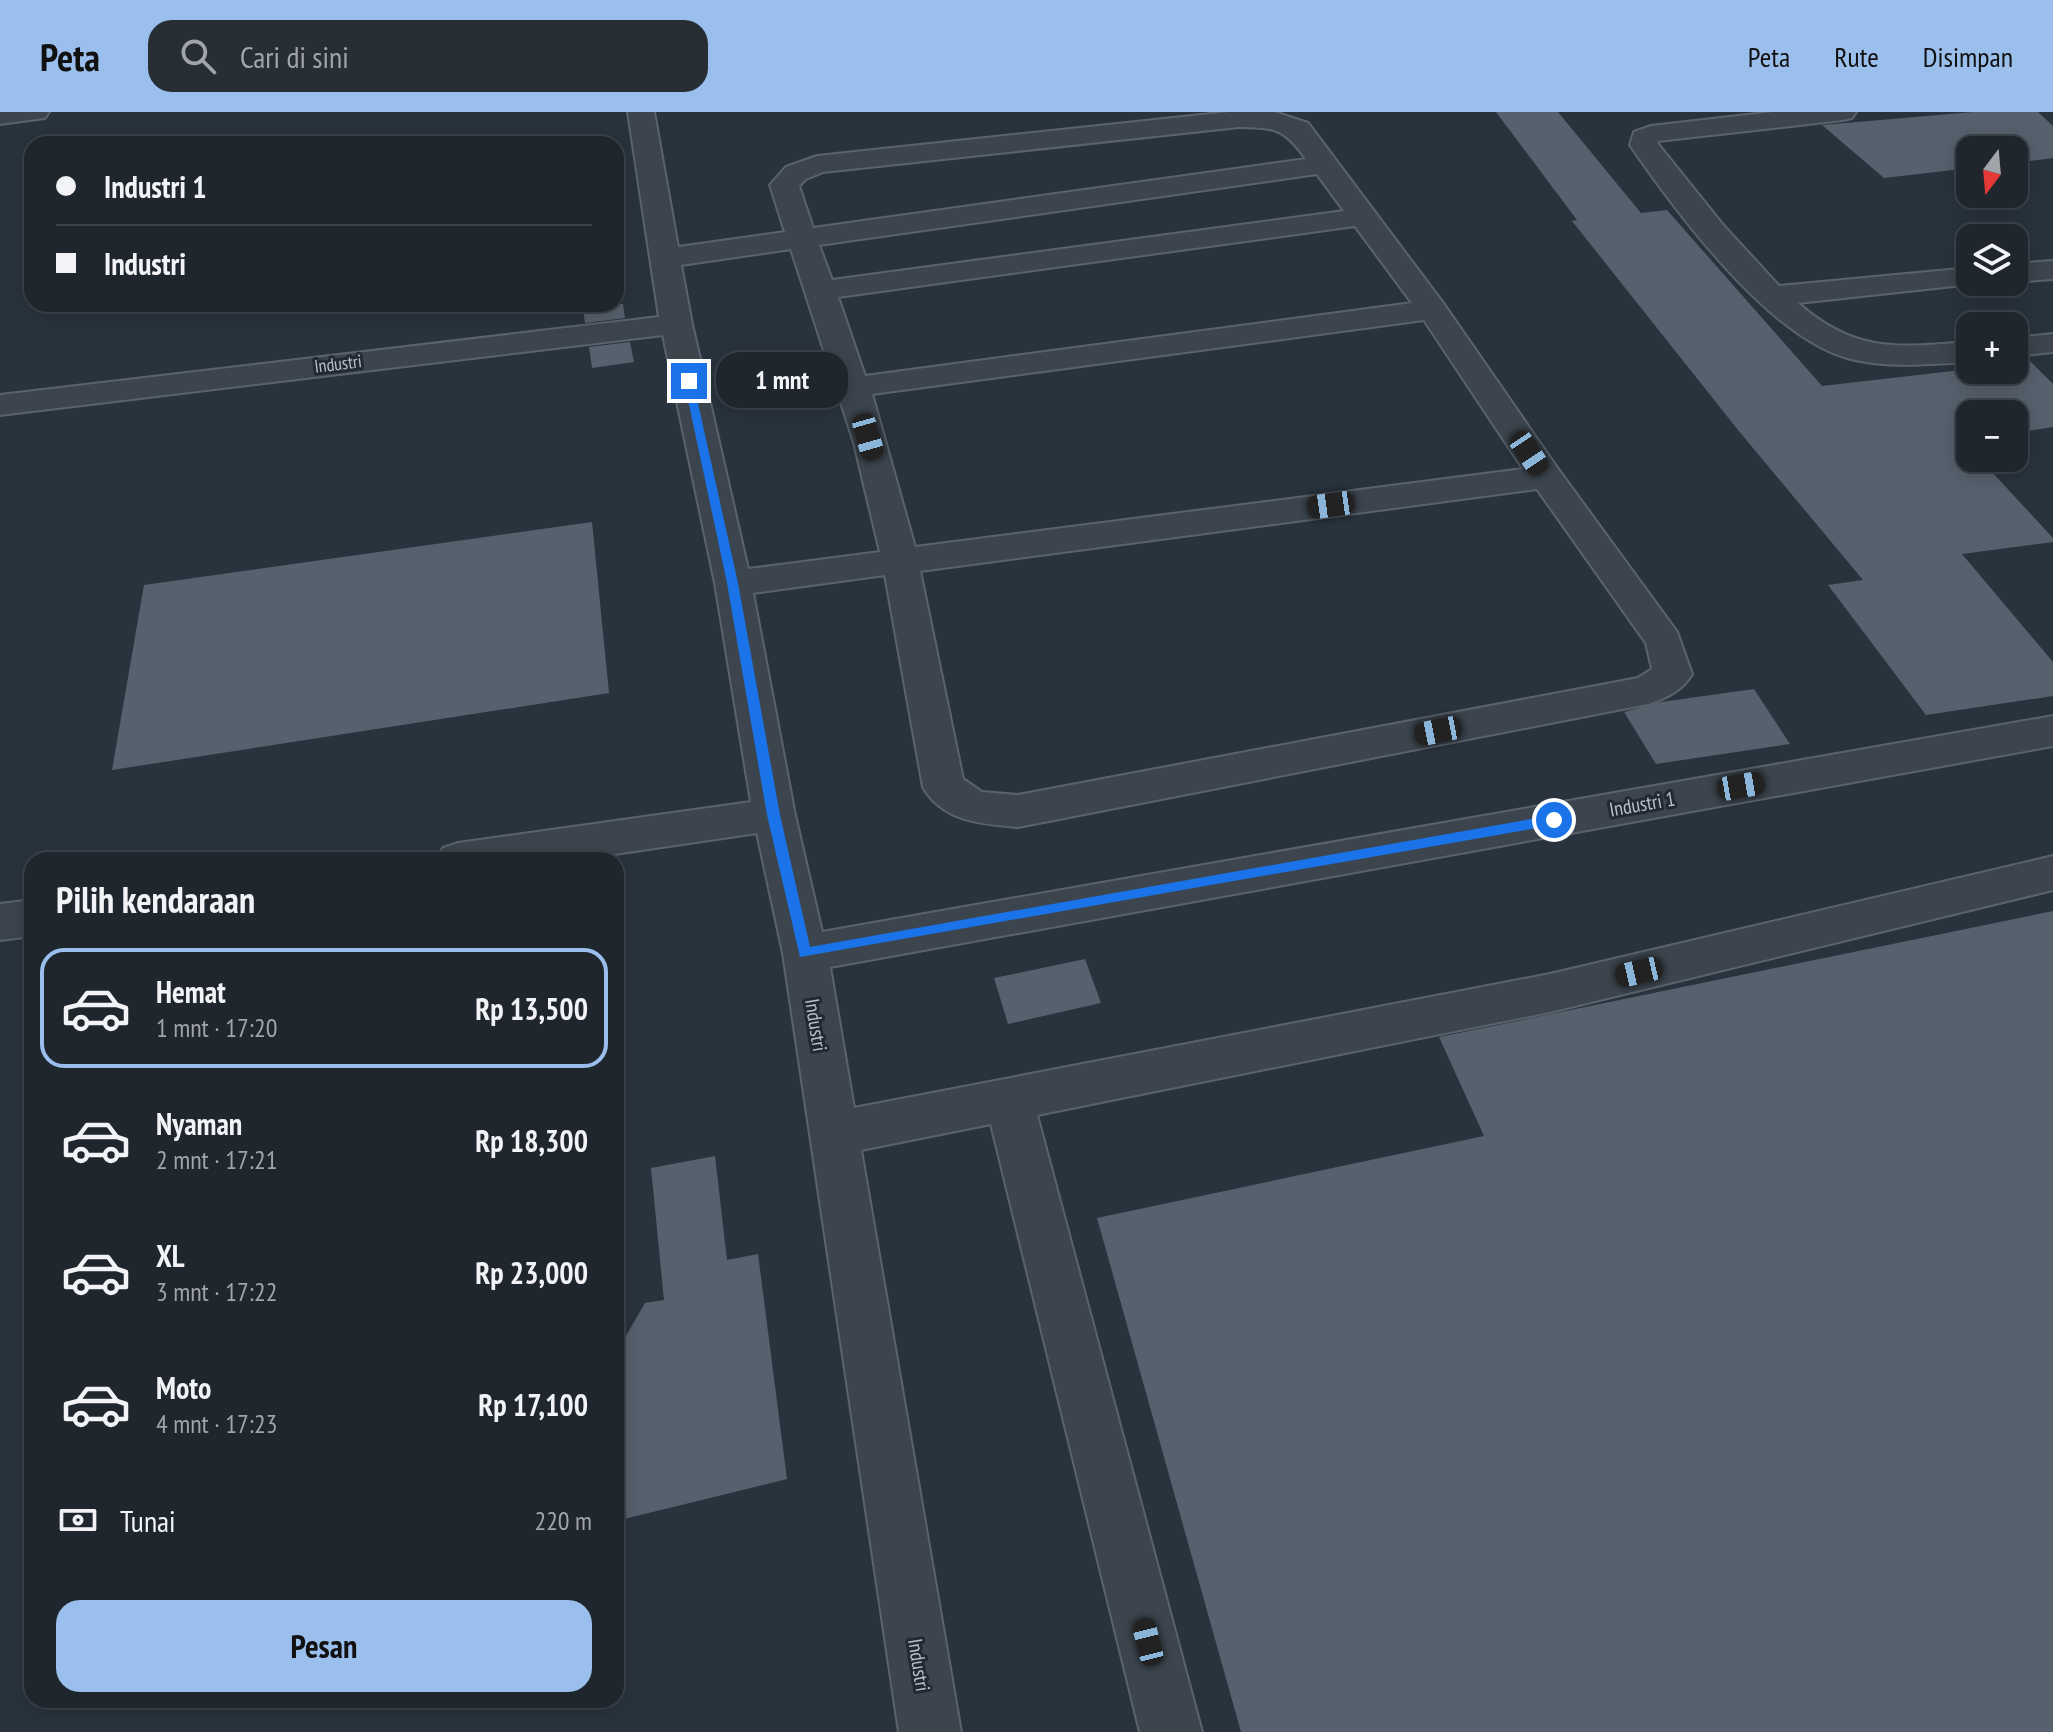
<!DOCTYPE html>
<html lang="id">
<head>
<meta charset="utf-8">
<style>
  body { margin:0; font-family:"PT Sans Narrow",sans-serif; background:#272e36; color:#f1f3f6; height:100vh; display:flex; flex-direction:column; font-size:30px; white-space:nowrap }
  * { box-sizing:border-box; margin:0 }
  p { font-size:26px; color:#a1a5aa }
  .icon { flex:none; width:44px; height:44px; fill:none; stroke:currentColor; stroke-width:2; stroke-linecap:round; stroke-linejoin:round }
  .map { position:relative; flex:1; overflow:hidden }
  .drawer { position:absolute; left:24px; top:740px; width:600px; height:856px; display:flex; flex-direction:column; background:#1f262e; border-radius:24px; box-shadow:0 4px 20px #0003,0 0 0 2px #3c434a }
  .drawer>* { flex:none }
  .top-card { position:absolute; left:24px; top:24px; width:600px; height:176px; border-radius:24px; box-shadow:0 4px 20px #0003,0 0 0 2px #3c434a; display:grid; align-content:center; height:176px; padding:0 32px; background:#1f262e }
  .needle { width:52px; rotate:196deg }
  .fabs { position:absolute; left:1956px; top:24px; display:grid; gap:16px }
  .fabs a { display:grid; place-items:center; width:72px; height:72px; border-radius:16px; background:#1f262e; box-shadow:0 4px 20px #0003,0 0 0 2px #3c434a; font-size:40px }
  .end { position:absolute; width:36px; height:36px; margin:-18px; border:10px solid #1a73e8; background:#fff; box-shadow:0 0 0 4px #fff }
  .from { border-radius:50% }
  .bubble { position:absolute; height:56px; border-radius:24px; background:#1f262e; box-shadow:0 4px 20px #0003,0 0 0 2px #3c434a; font-size:26px; font-weight:700; line-height:56px; text-align:center }
  .car { position:absolute; width:24px; height:48px; margin:-24px -12px; border-radius:10px; box-shadow:0 0 6px 2px #0007; background:linear-gradient(#222 24%,#8ab4d8 0 40%,#222 0 76%,#8ab4d8 0 86%,#222 0) }
  .top-card b { display:flex; align-items:center; gap:28px; height:76px; font-size:30px }
  .top-card b+b { border-top:2px solid #3c434a }
  .top-card i { width:20px; height:20px; background:#f1f3f6 }
  ul { padding:0; list-style:none }
  li { display:flex; align-items:center; gap:24px; height:120px; margin:0 16px 12px; padding:0 16px; border:4px solid transparent; border-radius:24px }
  li div { flex:1 }
  li b { display:block; font-size:30px }
  li em { font-style:normal; font-weight:700 }
  li.active { border-color:#9abfed }
  li>.icon { width:72px; height:72px; stroke-width:1.5 }
  h2 { padding:0 32px; font-size:36px; line-height:96px }
  .pay { display:flex; align-items:center; gap:20px; height:88px; padding:0 32px; font-size:30px }
  .pay p { margin-inline-start:auto }
  .action { display:flex; gap:16px; margin-top:auto; padding:16px 32px }
  .action a { flex:1; height:92px; border-radius:24px; background:#9abfed; color:#111; font-size:32px; font-weight:700; line-height:92px; text-align:center }
  header { display:flex; align-items:center; gap:48px; box-sizing:border-box; height:112px; padding:0 40px; background:#9abfed; color:#111 }
  header strong { font-size:38px }
  nav { display:flex; gap:44px; margin-inline-start:auto; font-size:28px }
  .search { width:560px; height:72px; background:#272e36; display:flex; align-items:center; gap:20px; box-sizing:border-box; padding:0 28px; border-radius:24px; color:#a1a5aa; font-size:30px }
  .map>svg:first-child { display:block }
</style>
</head>
<body>
<header>
<strong>Peta</strong>
<div class="search"><svg class="icon" aria-label="search" viewBox="0 0 24 24"><circle cx="10" cy="10" r="6"/><path d="M15 15l6 6"/></svg>Cari di sini</div>
<nav><a>Peta</a><a>Rute</a><a>Disimpan</a></nav>
</header>
<div class="map">
<svg width="2053" height="1620" viewBox="0 0 2053 1620">
  <rect width="100%" height="100%" fill="#29333e"/>
  <g fill="#57616d">
    <polygon points="1496,0 1558,0 1641,101 1667,98 1822,274 1970,257 2014,258 2014,251 2030,249 2053,272 2053,315 2014,321 2014,302 1970,302 1970,327 1962,328 1970,336 1970,346 1979,346 2053,426 2053,430 1962,442 2053,550 2053,584 1926,603 1828,473 1863,468 1738,318 1572,109 1577,108"/>
    <polygon points="1973,0 2038,0 2053,14 2053,46 2014,51 2014,38 1970,38 1970,56 1884,66 1822,13"/>
    <polygon points="582,192 623,192 625,206 585,211"/>
    <polygon points="630,230 634,250 592,256 589,235"/>
    <polygon points="592,410 609,581 112,658 144,473"/>
    <polygon points="1754,577 1790,632 1656,652 1624,600 1661,590"/>
    <polygon points="2053,799 2053,1620 1241,1620 1097,1106 1484,1024 1439,925"/>
    <polygon points="1085,847 1101,891 1008,912 994,866"/>
    <polygon points="715,1044 727,1148 758,1142 787,1367 616,1409 616,1241 645,1191 664,1188 651,1056"/>
  </g>
  <g fill="none" stroke-linecap="round" stroke-linejoin="round">
    <defs>
      <g id="minor">
        <polygon points="0,0 49,0 45,6 0,12"/>
        <path d="M628 0H654L678 135 785 120 770 73 786 55 817 44 1229 0H1275L1308 11 1443 191 1558 357 1677 520 1692 562C1683 578 1665 587 1648 592L1018 715C982 712 943 710 923 675L885 463 753 481 795 703 822 820 2053 604V634L830 855 854 996 1550 862 2053 744V778L1550 900 1037 1003 1202 1620H1140L991 1012 861 1038 961 1620H899L783 841 757 721 574 748H437L443 736 458 731 751 690 715 471 663 223 0 303V283L659 205ZM1239 15C1276 16 1284 16 1306 47L813 116 799 74 806 67 823 60ZM1317 62 1344 99 832 168 819 133ZM1355 114 1412 191 865 264 838 185ZM791 137 854 331 880 440 748 457 692 212 681 153ZM1424 208 1523 357 915 435 872 282ZM1537 377 1646 531 1652 557 1638 566 1018 683 982 680 963 667 920 459Z"/>
        <path d="M1773 0H1856L1852 6 1843 8 1658 29V32L1723 113 1779 174 1970 156V170L1981 171 1798 191C1856 242 1898 235 1970 230V250C1929 252 1888 257 1847 246 1767 223 1677 101 1630 33L1634 20 1651 14Z"/>
        <polygon points="2053,149 2053,167 2014,170 2014,152"/>
        <polygon points="2053,222 2053,240 2014,244 2014,226"/>
        <polygon points="32,788 32,824 0,828 0,792"/>
      </g>
    </defs>
    <use href="#minor" stroke="#5a636c" stroke-width="4"/>
    <use href="#minor" fill="#3c454e" fill-rule="evenodd"/>
  </g>
  <polygon fill="#1a73e8" points="689,266 693,269 738,471 780,703 810,835 1554,703 1560,708 1554,713 800,845 767,703 727,471 684,269"/>
  <g text-anchor="middle" stroke-width="6" stroke-linejoin="round" paint-order="stroke">
    <g font-size="18" fill="#b9c0c9" stroke="#212a33">
      <text transform="translate(338 252) rotate(-7)" y="6">Industri</text>
    </g>
    <g font-size="20" fill="#b9c0c9" stroke="#212a33">
      <text transform="translate(1642 692) rotate(-10)" y="7">Industri 1</text>
      <text transform="translate(816 913) rotate(81)" y="7">Industri</text>
      <text transform="translate(919 1553) rotate(81)" y="7">Industri</text>
    </g>
  </g>
</svg>
<div class="fabs">
<a><svg class="needle" viewBox="-14 -14 28 28"><path d="M0-13l5 13h-10z" fill="#e53935"/><path d="M0 13l5-13h-10z" fill="#a1a5aa"/></svg></a>
<a><svg class="icon" aria-label="layers" viewBox="0 0 24 24"><path d="M12 4l9 5-9 5-9-5zM3 14l9 5 9-5"/></svg></a>
<a>+</a>
<a>−</a>
</div>
<i class="end from" style="left:1554px;top:708px"></i>
<i class="end" style="left:689px;top:269px"></i>
<div class="bubble" style="left:716px;top:240px;width:132px">1 mnt</div>
<i class="car" style="left:868px;top:325px;rotate:164deg"></i>
<i class="car" style="left:1529px;top:341px;rotate:146deg"></i>
<i class="car" style="left:1331px;top:393px;rotate:262deg"></i>
<i class="car" style="left:1438px;top:619px;rotate:259deg"></i>
<i class="car" style="left:1741px;top:674px;rotate:80deg"></i>
<i class="car" style="left:1639px;top:860px;rotate:257deg"></i>
<i class="car" style="left:1148px;top:1530px;rotate:346deg"></i>
<div class="top-card">
<b><i class="from"></i>Industri 1</b>
<b><i></i>Industri</b>
</div>
<section class="drawer">
<h2>Pilih kendaraan</h2>
<ul>
<li class="active"><svg class="icon" aria-label="car" viewBox="0 0 24 24"><path d="M5 17H2v-5l4-1 3-4h7l3 4 3 1v5h-3M9 17h6M6 11h13"/><circle cx="7" cy="17" r="2"/><circle cx="17" cy="17" r="2"/></svg><div><b>Hemat</b><p>1 mnt · 17:20</p></div><em>Rp 13,500</em></li>
<li><svg class="icon" aria-label="car" viewBox="0 0 24 24"><path d="M5 17H2v-5l4-1 3-4h7l3 4 3 1v5h-3M9 17h6M6 11h13"/><circle cx="7" cy="17" r="2"/><circle cx="17" cy="17" r="2"/></svg><div><b>Nyaman</b><p>2 mnt · 17:21</p></div><em>Rp 18,300</em></li>
<li><svg class="icon" aria-label="car" viewBox="0 0 24 24"><path d="M5 17H2v-5l4-1 3-4h7l3 4 3 1v5h-3M9 17h6M6 11h13"/><circle cx="7" cy="17" r="2"/><circle cx="17" cy="17" r="2"/></svg><div><b>XL</b><p>3 mnt · 17:22</p></div><em>Rp 23,000</em></li>
<li><svg class="icon" aria-label="car" viewBox="0 0 24 24"><path d="M5 17H2v-5l4-1 3-4h7l3 4 3 1v5h-3M9 17h6M6 11h13"/><circle cx="7" cy="17" r="2"/><circle cx="17" cy="17" r="2"/></svg><div><b>Moto</b><p>4 mnt · 17:23</p></div><em>Rp 17,100</em></li>
</ul>
<div class="pay"><svg class="icon" aria-label="cash" viewBox="0 0 24 24"><path d="M3 7h18v10H3z"/><circle cx="12" cy="12" r="2"/></svg>Tunai<p>220 m</p></div>
<div class="action"><a>Pesan</a></div>
</section>
</div>
</body>
</html>
